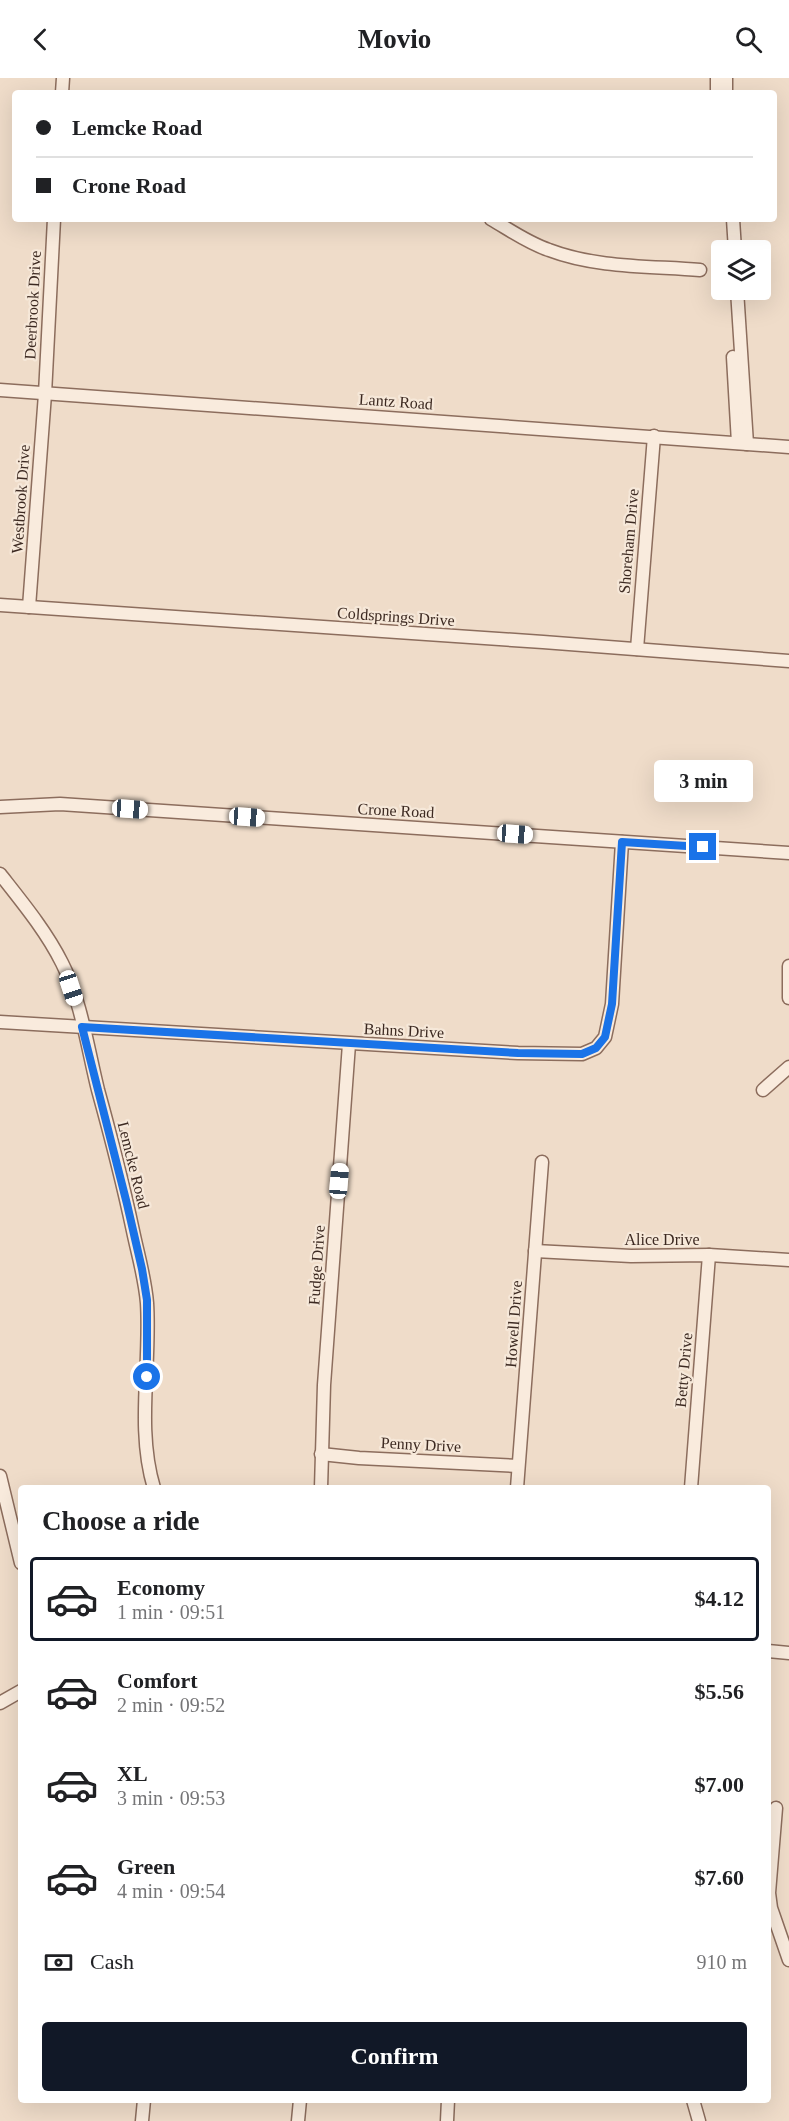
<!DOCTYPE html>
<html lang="en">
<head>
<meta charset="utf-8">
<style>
  body { margin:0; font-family:Georgia,serif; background:#f6f6f6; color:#202124; height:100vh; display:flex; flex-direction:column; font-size:22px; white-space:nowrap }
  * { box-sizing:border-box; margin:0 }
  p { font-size:20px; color:#757577 }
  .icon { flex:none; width:33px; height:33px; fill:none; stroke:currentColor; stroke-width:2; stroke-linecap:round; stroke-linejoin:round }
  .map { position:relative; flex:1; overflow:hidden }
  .drawer { position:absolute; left:18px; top:1407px; width:753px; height:618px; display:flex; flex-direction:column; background:#fff; border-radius:6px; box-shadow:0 6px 24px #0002 }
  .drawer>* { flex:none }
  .top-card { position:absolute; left:12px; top:12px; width:765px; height:132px; border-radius:6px; box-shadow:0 6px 24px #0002; display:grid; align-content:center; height:132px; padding:0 24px; background:#fff }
  .buttons { position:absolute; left:711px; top:162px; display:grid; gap:12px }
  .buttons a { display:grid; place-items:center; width:60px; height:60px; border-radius:6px; background:#fff; box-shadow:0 6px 24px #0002; font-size:30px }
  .end { position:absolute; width:27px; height:27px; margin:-14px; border:8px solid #1a73e8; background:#fff; box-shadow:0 0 0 3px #fff }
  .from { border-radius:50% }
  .bubble { position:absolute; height:42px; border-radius:6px; background:#fff; box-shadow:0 6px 24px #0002; font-size:20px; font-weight:600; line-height:42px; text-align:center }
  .car { position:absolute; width:18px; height:36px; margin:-18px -9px; border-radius:8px; box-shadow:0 0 4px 2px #0007; background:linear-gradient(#fff 24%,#345 0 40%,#fff 0 76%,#345 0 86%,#fff 0) }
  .top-card b { display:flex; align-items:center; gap:21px; height:57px; font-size:22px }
  .top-card b+b { border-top:2px solid #e0e0e0 }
  .top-card i { width:15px; height:15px; background:#202124 }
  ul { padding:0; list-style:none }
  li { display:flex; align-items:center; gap:18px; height:84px; margin:0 12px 9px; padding:0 12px; border:3px solid transparent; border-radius:6px }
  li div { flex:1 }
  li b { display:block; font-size:22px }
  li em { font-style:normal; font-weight:600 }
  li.selected { border-color:#111827 }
  li>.icon { width:54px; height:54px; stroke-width:1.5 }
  h2 { padding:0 24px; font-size:27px; line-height:72px }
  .pay { display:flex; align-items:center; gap:15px; height:66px; padding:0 24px; font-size:22px }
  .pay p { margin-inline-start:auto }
  .primary-button { display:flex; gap:12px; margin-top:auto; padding:12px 24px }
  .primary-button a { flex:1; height:69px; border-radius:6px; background:#111827; color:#fff; font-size:24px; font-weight:600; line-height:69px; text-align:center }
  header { display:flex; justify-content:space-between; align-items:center; height:78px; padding:0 24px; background:#fff; font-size:27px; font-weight:600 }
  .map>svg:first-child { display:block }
</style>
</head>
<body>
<header><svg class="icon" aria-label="back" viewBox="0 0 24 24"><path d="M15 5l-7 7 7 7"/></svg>Movio<svg class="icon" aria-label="search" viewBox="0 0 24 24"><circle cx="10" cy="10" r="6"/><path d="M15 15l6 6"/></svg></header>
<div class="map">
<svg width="789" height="2043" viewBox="0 0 789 2043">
  <rect width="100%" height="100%" fill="#efdcc9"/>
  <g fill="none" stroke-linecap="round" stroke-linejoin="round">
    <defs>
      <g id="minor">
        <polyline points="717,0 717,15"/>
        <polyline points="726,0 726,15"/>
        <polyline points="62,15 63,0"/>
        <path d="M491 141C510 152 528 165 549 172 596 190 650 188 700 192"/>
        <polyline points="733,141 735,172"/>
        <polyline points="737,212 747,366"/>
        <polyline points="733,279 738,365"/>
        <polyline points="0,312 789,369"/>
        <polyline points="0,527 543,564 789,583"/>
        <polyline points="29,529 45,316 54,141"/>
        <polyline points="637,571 654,358"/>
        <polyline points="0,729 60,726 789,775"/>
        <path d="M0 796C22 824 46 853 62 885 81 922 88 972 98 1012 111 1059 123 1106 133 1153 138 1177 145 1200 147 1225 151 1286 136 1351 154 1410"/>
        <polyline points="789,888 789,920"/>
        <polyline points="0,944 518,975 582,976 596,970 605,959 612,926 622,764"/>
        <polyline points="763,1012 789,989"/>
        <polyline points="535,1173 631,1178 709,1177 789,1182"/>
        <polyline points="321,1376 359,1380 518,1388"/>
        <polyline points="0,1398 21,1485"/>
        <polyline points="321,1410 324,1307 349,966"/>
        <polyline points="517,1410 542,1084"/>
        <polyline points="691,1410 709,1177"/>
        <polyline points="768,1573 789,1575"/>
        <polyline points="0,1625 21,1613"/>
        <polyline points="776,1730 769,1815 771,1830 789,1882"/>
        <polyline points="693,2022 699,2043"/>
        <polyline points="142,2043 144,2022"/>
        <polyline points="298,2043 300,2022"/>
        <polyline points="447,2043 448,2022"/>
      </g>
    </defs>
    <use href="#minor" stroke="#8c6d5d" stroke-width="15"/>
    <use href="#minor" stroke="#f9ebdd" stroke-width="12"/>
  </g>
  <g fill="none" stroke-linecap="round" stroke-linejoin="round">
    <polyline stroke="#1a73e8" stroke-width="8" points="147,1299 147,1222 142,1191 127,1126 82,949 518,975 582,976 596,970 605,959 612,926 622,764 703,769"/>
  </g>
  <g text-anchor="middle" stroke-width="4.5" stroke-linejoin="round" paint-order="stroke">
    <g font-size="16" fill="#3c2921" stroke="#f6e8d9">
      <text transform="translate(32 227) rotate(-87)" y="6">Deerbrook Drive</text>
      <text transform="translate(396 323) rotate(4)" y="6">Lantz Road</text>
      <text transform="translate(20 421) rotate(-86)" y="6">Westbrook Drive</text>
      <text transform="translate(628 463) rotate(-85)" y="6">Shoreham Drive</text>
      <text transform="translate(396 538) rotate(4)" y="6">Coldsprings Drive</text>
      <text transform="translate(396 732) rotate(3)" y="6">Crone Road</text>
      <text transform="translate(404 952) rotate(3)" y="6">Bahns Drive</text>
      <text transform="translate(134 1087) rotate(76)" y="6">Lemcke Road</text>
      <text x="662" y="1167">Alice Drive</text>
      <text transform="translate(316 1187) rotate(-86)" y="6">Fudge Drive</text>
      <text transform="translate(513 1246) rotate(-86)" y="6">Howell Drive</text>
      <text transform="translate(683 1292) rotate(-85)" y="6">Betty Drive</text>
      <text transform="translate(421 1366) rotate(3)" y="6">Penny Drive</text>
    </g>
  </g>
</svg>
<div class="buttons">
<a><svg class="icon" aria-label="layers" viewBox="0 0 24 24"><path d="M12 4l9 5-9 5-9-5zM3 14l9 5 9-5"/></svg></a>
</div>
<i class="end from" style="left:147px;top:1299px"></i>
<i class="end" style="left:703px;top:769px"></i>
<div class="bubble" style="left:654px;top:682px;width:99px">3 min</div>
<i class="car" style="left:130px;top:731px;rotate:94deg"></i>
<i class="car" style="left:247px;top:739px;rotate:94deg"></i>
<i class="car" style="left:515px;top:756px;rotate:94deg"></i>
<i class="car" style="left:71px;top:910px;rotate:162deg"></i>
<i class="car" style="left:339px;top:1103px;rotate:5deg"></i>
<div class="top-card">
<b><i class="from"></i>Lemcke Road</b>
<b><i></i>Crone Road</b>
</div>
<section class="drawer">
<h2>Choose a ride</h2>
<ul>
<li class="selected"><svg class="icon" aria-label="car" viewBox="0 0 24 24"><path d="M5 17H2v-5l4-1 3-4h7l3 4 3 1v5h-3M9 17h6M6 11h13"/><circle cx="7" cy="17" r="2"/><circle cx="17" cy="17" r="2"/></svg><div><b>Economy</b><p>1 min · 09:51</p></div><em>$4.12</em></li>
<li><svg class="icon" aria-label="car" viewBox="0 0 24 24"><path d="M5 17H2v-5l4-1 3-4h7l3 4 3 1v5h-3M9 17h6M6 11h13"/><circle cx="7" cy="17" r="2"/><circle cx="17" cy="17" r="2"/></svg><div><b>Comfort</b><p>2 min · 09:52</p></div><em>$5.56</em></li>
<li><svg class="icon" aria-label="car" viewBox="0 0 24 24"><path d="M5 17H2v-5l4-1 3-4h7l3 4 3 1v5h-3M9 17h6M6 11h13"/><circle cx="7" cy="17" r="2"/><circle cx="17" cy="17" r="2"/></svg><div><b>XL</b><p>3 min · 09:53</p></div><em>$7.00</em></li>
<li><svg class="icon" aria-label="car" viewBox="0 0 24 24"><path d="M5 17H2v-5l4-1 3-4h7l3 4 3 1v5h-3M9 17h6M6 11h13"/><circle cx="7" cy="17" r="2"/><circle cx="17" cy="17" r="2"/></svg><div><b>Green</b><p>4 min · 09:54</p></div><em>$7.60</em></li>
</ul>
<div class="pay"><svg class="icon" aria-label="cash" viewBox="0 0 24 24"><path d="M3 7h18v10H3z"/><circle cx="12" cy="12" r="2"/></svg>Cash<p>910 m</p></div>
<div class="primary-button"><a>Confirm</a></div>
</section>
</div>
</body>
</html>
